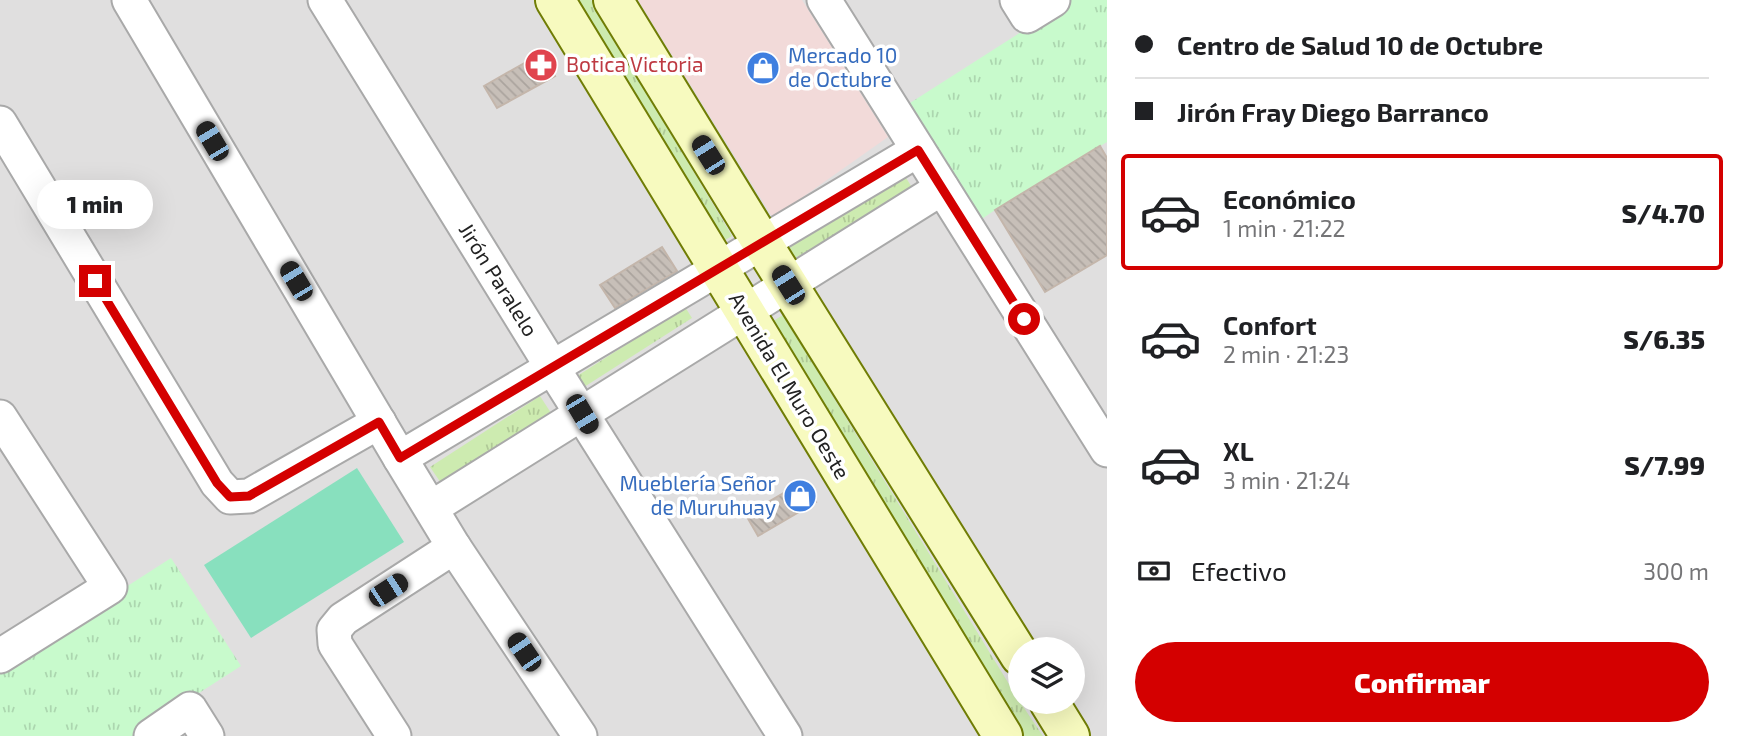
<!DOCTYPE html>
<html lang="es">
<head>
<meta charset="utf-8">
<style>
  body { margin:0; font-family:"Exo 2",sans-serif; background:#f2f2f2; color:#202124; height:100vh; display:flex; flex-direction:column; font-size:26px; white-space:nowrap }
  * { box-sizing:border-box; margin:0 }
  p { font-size:23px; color:#757577 }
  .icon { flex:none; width:38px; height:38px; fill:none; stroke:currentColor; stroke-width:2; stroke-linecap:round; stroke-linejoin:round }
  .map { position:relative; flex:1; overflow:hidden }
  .panel { display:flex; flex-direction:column; background:#fff; width:630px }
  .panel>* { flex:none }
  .top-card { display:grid; align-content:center; height:154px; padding:0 28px; background:#fff }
  .buttons { position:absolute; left:1008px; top:637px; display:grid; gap:14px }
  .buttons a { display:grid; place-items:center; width:77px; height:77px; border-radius:50%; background:#fff; box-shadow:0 7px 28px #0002; font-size:35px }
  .end { position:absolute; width:32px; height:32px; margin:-16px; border:9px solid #d40000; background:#fff; box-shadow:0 0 0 4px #fff }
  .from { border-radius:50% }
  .bubble { position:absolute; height:49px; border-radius:24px; background:#fff; box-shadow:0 7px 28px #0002; font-size:23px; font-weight:800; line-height:49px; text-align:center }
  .car { position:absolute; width:21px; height:42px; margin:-21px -10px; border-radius:9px; box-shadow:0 0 5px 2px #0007; background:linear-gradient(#222 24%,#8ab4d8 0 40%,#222 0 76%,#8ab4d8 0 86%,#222 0) }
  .top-card b { display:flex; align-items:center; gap:24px; height:66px; font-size:26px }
  .top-card b+b { border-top:2px solid #e0e0e0 }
  .top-card i { width:18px; height:18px; background:#202124 }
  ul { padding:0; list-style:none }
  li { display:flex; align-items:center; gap:21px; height:116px; margin:0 14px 10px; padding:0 14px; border:4px solid transparent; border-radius:7px }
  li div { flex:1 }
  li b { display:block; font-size:26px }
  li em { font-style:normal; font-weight:800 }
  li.current { border-color:#d40000 }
  li>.icon { width:63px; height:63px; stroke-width:1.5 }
  .pay { display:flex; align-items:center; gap:18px; height:77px; padding:0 28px; font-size:26px }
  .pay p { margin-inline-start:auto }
  .action { display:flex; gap:14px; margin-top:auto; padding:14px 28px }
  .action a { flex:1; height:80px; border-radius:42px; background:#d40000; color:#fff; font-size:28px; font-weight:800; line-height:80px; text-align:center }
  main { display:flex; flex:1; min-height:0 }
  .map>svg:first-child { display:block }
</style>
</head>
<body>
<main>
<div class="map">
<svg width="1107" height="736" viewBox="0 0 1107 736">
  <defs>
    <pattern id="grass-tufts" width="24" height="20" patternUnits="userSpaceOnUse" patternTransform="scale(1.75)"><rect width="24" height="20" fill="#cdebb0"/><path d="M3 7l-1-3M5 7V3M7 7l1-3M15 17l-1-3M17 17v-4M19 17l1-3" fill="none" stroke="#b0c997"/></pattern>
    <pattern id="park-tufts" width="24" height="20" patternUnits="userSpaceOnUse" patternTransform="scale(1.75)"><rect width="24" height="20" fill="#c8facc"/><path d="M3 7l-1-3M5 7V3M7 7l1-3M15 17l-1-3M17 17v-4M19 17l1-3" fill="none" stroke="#acd6af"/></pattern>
    <pattern id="building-back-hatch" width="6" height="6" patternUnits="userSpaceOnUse" patternTransform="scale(1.75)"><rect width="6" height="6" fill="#c7bfb8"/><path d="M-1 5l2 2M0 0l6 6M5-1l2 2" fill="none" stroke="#aba49e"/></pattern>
  </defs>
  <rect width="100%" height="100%" fill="#f2efe9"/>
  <path fill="#e0dfdf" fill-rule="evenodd" d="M0 0H1107V736H0ZM1020 649H1073V702H1020Z"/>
  <polygon fill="#f2dad9" points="638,0 802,0 888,137 773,218"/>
  <g fill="url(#grass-tufts)">
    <polygon points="568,0 591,0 732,236 715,246"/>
    <polygon points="905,176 914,191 795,258 787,243"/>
    <polygon points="685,307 692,318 581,389 574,378"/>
    <polygon points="783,315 1020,702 1043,736 1018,736 765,326"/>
    <polygon points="540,396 551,413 441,483 430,467"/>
  </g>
  <g fill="url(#park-tufts)">
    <polygon points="1071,0 1107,0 1107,142 995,210 973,225 899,110"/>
    <polygon points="171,558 241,666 132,736 0,736 0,668"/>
  </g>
  <polygon fill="#88e0be" points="357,468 404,542 251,638 204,565"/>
  <g fill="url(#building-back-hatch)" stroke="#c4b6ab" stroke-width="2">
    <polygon points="542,53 555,76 497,108 484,86"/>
    <polygon points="1100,146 1107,158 1107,255 1045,292 995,210"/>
    <polygon points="662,247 677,271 615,308 600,285"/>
    <polygon points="804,481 816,502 758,536 746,515"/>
  </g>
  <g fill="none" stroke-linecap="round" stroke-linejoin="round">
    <defs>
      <g id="street">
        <polyline points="129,0 400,458 454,547 580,736"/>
        <polyline points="325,0 552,367 785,736"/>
        <polyline points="824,0 1107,450"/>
        <polyline points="1017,0 1027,16 1053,0"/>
        <polyline points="0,123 217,483 230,497 249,496 379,422"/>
        <polyline points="0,417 110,587 0,656"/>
        <polyline points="400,458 918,150"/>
        <polyline points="431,508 942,188"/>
        <polyline points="151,736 190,709 207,736"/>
        <polyline points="394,736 335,644 334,630 343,619 454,547"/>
      </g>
      <g id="secondary">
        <polyline points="555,0 1003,736"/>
        <polyline points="613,0 762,243 1020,656"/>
        <polyline points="1049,702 1070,736"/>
      </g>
    </defs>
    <use href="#street" stroke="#a9a9a9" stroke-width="37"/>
    <use href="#secondary" stroke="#707d05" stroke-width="42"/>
    <use href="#street" stroke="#fff" stroke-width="33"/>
    <use href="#secondary" stroke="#f7fabf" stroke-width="38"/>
  </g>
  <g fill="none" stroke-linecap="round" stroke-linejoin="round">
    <polyline stroke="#d40000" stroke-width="9" points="95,281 217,483 230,497 249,496 379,422 400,458 918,150 1024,319"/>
  </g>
  <defs>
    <symbol id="pharmacy-disc" viewBox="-11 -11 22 22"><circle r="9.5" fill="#e0444e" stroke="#fff"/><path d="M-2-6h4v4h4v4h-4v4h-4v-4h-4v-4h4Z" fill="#fff"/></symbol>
    <symbol id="shop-disc" viewBox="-11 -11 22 22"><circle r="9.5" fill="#3f7fe0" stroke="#fff"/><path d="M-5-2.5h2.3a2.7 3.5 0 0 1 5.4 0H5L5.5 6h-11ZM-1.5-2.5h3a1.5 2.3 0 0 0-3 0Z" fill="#fff"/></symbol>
  </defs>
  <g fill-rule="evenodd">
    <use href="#pharmacy-disc" x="522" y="46" width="38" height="38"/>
    <use href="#shop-disc" x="744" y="49" width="38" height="38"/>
    <use href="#shop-disc" x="781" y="477" width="38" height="38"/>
  </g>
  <g text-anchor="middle" stroke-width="7" stroke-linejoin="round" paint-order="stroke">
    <g font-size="21" fill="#366cbe" stroke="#fff" text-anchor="start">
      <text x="788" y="63">Mercado 10<tspan x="788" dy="24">de Octubre</tspan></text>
      <text x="776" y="491" text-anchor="end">Mueblería Señor<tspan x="776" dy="24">de Muruhuay</tspan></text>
    </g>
    <g font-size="21" fill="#be3a42" stroke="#fff" text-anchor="start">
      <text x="566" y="72">Botica Victoria</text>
    </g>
    <g font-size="21" fill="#222" stroke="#fff">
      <text transform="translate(498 280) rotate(58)" y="7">Jirón Paralelo</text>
      <text transform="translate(789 386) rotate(59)" y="7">Avenida El Muro Oeste</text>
    </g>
  </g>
</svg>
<div class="buttons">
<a><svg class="icon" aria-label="layers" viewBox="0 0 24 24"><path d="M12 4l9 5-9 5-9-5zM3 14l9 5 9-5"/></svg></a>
</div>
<i class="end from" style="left:1024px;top:319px"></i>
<i class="end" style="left:95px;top:281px"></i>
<div class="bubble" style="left:37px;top:180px;width:116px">1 min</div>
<i class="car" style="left:212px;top:141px;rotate:329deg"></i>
<i class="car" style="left:708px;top:155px;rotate:328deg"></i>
<i class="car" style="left:296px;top:281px;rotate:329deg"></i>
<i class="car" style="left:788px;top:285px;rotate:328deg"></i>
<i class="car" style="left:582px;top:414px;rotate:149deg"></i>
<i class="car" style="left:388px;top:590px;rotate:57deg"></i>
<i class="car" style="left:524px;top:652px;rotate:326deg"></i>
</div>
<section class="panel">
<div class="top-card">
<b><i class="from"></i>Centro de Salud 10 de Octubre</b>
<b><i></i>Jirón Fray Diego Barranco</b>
</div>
<ul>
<li class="current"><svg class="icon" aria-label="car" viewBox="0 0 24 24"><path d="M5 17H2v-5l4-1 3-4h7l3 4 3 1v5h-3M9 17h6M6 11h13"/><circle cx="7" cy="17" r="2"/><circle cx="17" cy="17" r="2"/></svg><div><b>Económico</b><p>1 min · 21:22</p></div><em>S/4.70</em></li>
<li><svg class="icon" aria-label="car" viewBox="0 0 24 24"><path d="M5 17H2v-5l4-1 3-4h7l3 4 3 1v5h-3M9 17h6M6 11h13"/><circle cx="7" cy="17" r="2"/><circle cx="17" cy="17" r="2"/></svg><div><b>Confort</b><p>2 min · 21:23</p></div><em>S/6.35</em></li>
<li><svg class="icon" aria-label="car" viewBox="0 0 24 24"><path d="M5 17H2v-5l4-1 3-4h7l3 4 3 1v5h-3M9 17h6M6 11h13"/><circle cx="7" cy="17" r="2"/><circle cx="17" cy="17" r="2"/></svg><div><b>XL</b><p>3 min · 21:24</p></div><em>S/7.99</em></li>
</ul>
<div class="pay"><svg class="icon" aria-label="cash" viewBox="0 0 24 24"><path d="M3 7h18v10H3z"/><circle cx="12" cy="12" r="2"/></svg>Efectivo<p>300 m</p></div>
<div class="action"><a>Confirmar</a></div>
</section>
</main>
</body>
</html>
